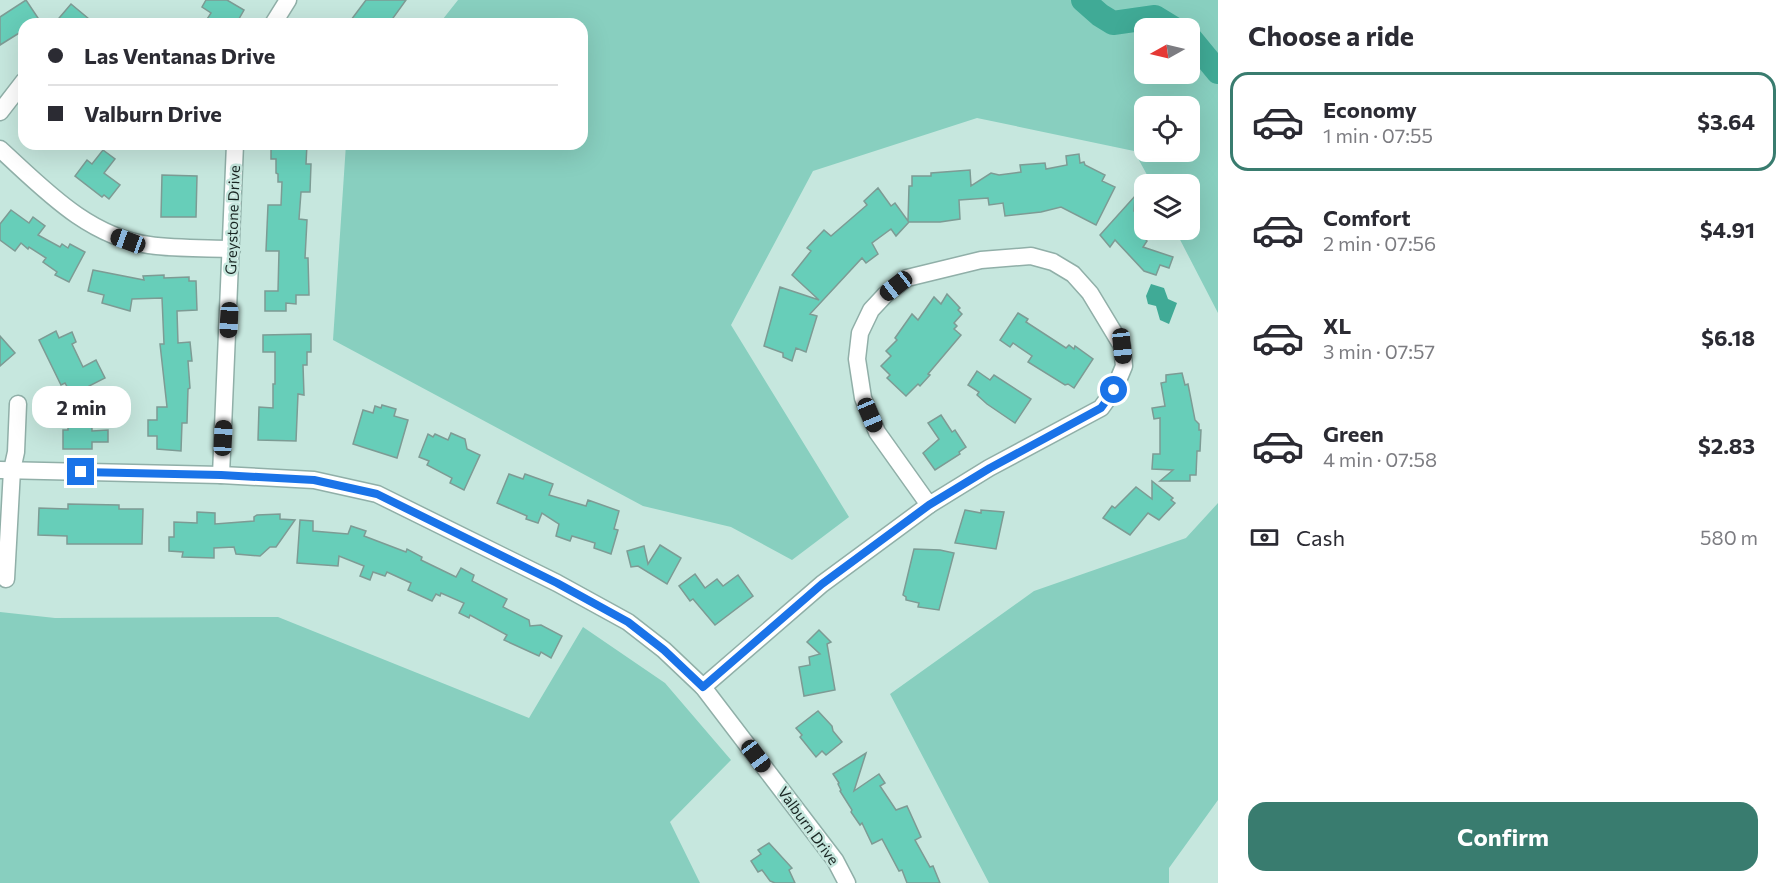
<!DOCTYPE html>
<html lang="en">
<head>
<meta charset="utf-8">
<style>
  body { margin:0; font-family:Commissioner,sans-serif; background:#f7f7f7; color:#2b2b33; height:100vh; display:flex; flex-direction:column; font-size:22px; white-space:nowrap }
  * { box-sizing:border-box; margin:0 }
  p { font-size:20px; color:#7c7c81 }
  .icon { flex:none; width:33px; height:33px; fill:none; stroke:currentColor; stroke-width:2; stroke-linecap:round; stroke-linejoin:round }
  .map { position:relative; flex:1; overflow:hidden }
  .sheet { display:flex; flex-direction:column; background:#fff; width:570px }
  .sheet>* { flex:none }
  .guide { position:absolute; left:18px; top:18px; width:570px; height:132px; border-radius:18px; box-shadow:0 6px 24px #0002; display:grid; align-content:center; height:132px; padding:0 30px; background:#fff }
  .needle { width:39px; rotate:262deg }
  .fabs { position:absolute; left:1134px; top:18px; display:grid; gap:12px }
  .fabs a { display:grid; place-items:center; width:66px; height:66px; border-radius:12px; background:#fff; box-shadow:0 6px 24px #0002; font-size:30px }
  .end { position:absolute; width:27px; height:27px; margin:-14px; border:8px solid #1a73e8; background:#fff; box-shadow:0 0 0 3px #fff }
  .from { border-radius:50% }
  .bubble { position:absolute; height:42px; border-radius:18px; background:#fff; box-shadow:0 6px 24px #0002; font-size:20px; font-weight:700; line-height:42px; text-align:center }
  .car { position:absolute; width:18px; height:36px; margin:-18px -9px; border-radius:8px; box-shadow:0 0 4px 2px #0007; background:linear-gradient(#222 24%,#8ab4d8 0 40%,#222 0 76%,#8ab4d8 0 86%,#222 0) }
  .guide b { display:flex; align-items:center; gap:21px; height:57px; font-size:22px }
  .guide b+b { border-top:2px solid #e1e1e2 }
  .guide i { width:15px; height:15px; background:#2b2b33 }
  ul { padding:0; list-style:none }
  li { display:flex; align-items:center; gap:18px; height:99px; margin:0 12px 9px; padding:0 18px; border:3px solid transparent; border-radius:18px }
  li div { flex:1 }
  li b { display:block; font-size:22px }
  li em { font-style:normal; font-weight:700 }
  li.selected { border-color:#397c6f }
  li>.icon { width:54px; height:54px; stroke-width:1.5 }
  h2 { padding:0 30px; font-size:27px; line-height:72px }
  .pay { display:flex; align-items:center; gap:15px; height:66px; padding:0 30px; font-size:22px }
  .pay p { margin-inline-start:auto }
  .cta { display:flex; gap:12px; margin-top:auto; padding:12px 30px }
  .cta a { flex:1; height:69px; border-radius:18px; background:#397c6f; color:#fff; font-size:24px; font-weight:700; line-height:69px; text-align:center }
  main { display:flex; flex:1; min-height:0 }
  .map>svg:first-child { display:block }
</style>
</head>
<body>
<main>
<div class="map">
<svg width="1218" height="883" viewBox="0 0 1218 883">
  <rect width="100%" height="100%" fill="#c6e7de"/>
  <g fill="#88cfbf" fill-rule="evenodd">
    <path d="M458 0H1218V313L1175 230H1190V184H1152L1134 151 977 118 813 171 731 325 849 517 792 560 731 527 643 506 333 340 346 144H582V24H439ZM1190 28V74H1144V28ZM1144 106H1190V152H1144Z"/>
    <polygon points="1218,503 1218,800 1169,868 1169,883 989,883 890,694 1034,591 1186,538"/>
    <polygon points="0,612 55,618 278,617 529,718 583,627 665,683 731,760 670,822 700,883 0,883"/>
  </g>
  <polygon fill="#40aa96" points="1151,284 1164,288 1168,299 1177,303 1169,324 1160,320 1156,306 1148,304 1146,296"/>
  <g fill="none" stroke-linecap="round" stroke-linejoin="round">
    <g stroke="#40aa96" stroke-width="24">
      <polyline points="1083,0 1100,15 1113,23 1155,17 1173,28"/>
      <polyline points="1190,38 1218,72"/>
    </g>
  </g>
  <g fill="#67ceb9" stroke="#7d9b94" stroke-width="1.5">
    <polygon points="26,0 42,24 24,24 24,30 0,45 0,17"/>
    <polygon points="206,0 227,0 244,10 236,24 204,24 211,13 202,7"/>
    <polygon points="366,0 406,0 393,18 401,24 348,24"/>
    <polygon points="71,4 95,24 54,24"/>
    <polygon points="271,144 307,144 306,164 311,164 310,192 301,192 299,219 307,220 305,258 308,258 309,295 296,295 296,304 286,303 286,311 265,311 265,291 278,291 279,251 266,251 268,205 281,205 282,182 278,182 278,174 276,173 276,159 271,159"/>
    <polygon points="103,150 115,159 104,173 120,185 109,199 104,195 102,197 75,176 87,160 92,164"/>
    <polygon points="1079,154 1080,163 1084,162 1085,165 1105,175 1102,181 1115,187 1096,225 1061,207 1041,212 1005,216 1003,203 989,205 988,198 959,200 960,219 940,222 909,222 896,236 891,229 872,243 878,254 866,263 862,258 810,314 817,316 806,352 796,348 792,361 783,357 783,353 764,346 780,287 819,300 792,275 811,251 807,248 824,230 831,236 867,205 864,201 878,188 891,206 895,203 908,221 909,186 912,186 912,176 931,176 931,173 970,170 971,186 991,173 999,175 1021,172 1020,165 1045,163 1046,169 1067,165 1066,156"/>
    <polygon points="162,175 197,176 196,217 161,217"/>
    <polygon points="1135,196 1134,211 1144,222 1138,231 1147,241 1143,247 1173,257 1169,268 1160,265 1156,275 1144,271 1115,240 1110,247 1100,235"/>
    <polygon points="11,210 29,223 33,217 45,226 38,235 60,247 62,244 68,248 70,244 85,252 69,282 55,275 57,272 43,262 46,258 29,247 28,249 21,243 15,251 0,240 0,224"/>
    <polygon points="93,270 144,280 143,276 164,275 164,278 189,277 189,281 196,281 197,310 177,311 178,343 190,342 192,361 188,361 190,388 188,389 187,423 182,423 181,451 157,449 157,436 148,436 148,420 157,420 157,407 167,407 160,344 164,344 162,298 132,299 130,311 102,303 104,295 88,291"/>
    <polygon points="947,294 960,308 958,310 962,314 954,323 957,326 954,329 961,335 928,374 930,375 920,386 918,384 906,396 887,378 890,375 881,366 891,356 886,351 897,340 895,338 912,314 918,320 934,297 941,304"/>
    <polygon points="1018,313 1028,319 1026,322 1066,348 1069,345 1074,349 1075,346 1093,359 1074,388 1068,384 1065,385 1028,362 1032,356 1013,343 1010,347 1000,340"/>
    <polygon points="56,331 59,338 72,332 76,342 72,344 83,367 96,360 105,378 89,386 91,391 92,431 108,430 108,442 92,442 92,449 63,449 63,430 68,430 68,424 71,424 71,394 65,383 61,385 39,340"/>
    <polygon points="311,334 311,352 307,352 307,365 303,365 304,395 298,394 296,441 258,440 259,407 273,408 273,384 275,384 275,352 263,352 263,335"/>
    <polygon points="0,336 15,353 0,366"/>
    <polygon points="977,371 990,380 994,375 1031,399 1015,423 987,404 977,395 979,392 968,385"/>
    <polygon points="1182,373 1185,385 1188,384 1195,420 1199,424 1199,430 1201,430 1200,451 1197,451 1196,475 1190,475 1190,481 1160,481 1173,470 1152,469 1153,454 1160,454 1160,418 1154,419 1152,408 1165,406 1161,383 1166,382 1166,375"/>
    <polygon points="382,405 396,409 394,416 408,420 397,458 353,444 363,410 373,413 375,406 381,408"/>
    <polygon points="941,415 952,432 955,430 966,447 959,452 960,454 935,470 923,453 939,439 928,423"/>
    <polygon points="451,433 465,439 467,449 480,455 464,490 450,483 452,478 427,465 429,461 419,457 428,434 433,437 435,434 448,440"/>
    <polygon points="509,474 523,479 525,474 553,484 549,495 586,506 588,500 619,511 614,529 618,530 611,554 594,548 595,543 572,536 570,541 556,536 559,524 542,513 538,523 526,519 527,516 497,503"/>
    <polygon points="1152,481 1173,498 1171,500 1175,503 1159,520 1148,513 1130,535 1103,518 1112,506 1115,508 1136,487 1152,499"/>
    <polygon points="68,504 119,505 119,509 143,509 142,544 67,544 67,536 38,535 39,508 68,509"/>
    <polygon points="965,510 981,513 981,510 1004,512 996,549 955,543"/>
    <polygon points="197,512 215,513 215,524 254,521 254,517 257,515 280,514 280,519 295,520 276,547 270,547 260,556 236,554 234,547 214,548 214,558 182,557 183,552 169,551 169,537 174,537 174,522 197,523"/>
    <polygon points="300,520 313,521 313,531 348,534 351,526 366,531 364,536 406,552 407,549 422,557 421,560 456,577 461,568 474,575 472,581 507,599 503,607 529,620 530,626 541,625 562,636 551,658 541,652 539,656 504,640 507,635 470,615 469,618 459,613 464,603 441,593 440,596 436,594 432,601 408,590 411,583 387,572 385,576 373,572 370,580 360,576 364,566 339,556 338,566 297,563"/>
    <polygon points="660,545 681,558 667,584 638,566 631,567 627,551 644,546 648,564"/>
    <polygon points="914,549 940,550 954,553 939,610 918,607 919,603 906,600 906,597 903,595"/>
    <polygon points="695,574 705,588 717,579 723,586 738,575 753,596 715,625 693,599 690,601 679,586"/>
    <polygon points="819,630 831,642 827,644 835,690 804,696 799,667 810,665 809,657 820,654 807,642"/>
    <polygon points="818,711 832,726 833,731 842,742 826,755 822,751 816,757 800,737 802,735 796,728"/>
    <polygon points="866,753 854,791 879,774 885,783 880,786 896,810 907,806 921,837 915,840 930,867 933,866 940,883 907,883 902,870 899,871 882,839 872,844 862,823 860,825 851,812 852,810 840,791 841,790 838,784 839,783 833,774"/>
    <polygon points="769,843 792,868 789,870 795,883 775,883 770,881 762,870 758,872 751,861 761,854 758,850"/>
  </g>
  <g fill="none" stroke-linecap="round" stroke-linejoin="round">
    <defs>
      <g id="minor">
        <polyline points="273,24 288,0"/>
        <polyline points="0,112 24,81"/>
        <path d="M0 149C44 189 87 236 149 245 176 249 205 248 232 249"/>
        <polygon points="1031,256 1053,262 1073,274 1090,293 1122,346 1124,366 1114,390 1101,408 989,468 929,505 877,432 863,398 857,359 860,333 871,310 885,295 907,278 981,260"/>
        <polyline points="0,470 221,475 314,480 377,494 557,583 628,622 664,650 703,687 835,860 847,883"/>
        <polyline points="221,475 235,144"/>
        <polyline points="6,579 12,470 16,452 18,404"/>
        <polyline points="703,687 822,584 929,505"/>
      </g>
    </defs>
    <use href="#minor" stroke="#90afa8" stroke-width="19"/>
    <use href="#minor" stroke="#fff" stroke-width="16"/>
  </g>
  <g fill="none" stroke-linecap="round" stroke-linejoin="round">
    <polyline stroke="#1a73e8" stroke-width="8" points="81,472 221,475 314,480 377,494 557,583 628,622 664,650 703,687 822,584 929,505 990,468 1101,408 1114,390"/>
  </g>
  <g text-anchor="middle" stroke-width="5" stroke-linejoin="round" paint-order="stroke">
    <g font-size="15" fill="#192522" stroke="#c6e7de">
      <text transform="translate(233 220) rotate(-88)" y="5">Greystone Drive</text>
      <text transform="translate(808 826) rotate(54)" y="5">Valburn Drive</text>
    </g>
  </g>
</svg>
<div class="fabs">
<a><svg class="needle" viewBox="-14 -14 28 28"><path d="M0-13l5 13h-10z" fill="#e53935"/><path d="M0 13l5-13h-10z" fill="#7c7c81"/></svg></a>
<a><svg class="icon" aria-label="locate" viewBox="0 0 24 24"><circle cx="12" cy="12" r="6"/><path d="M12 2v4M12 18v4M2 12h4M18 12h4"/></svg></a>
<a><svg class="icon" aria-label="layers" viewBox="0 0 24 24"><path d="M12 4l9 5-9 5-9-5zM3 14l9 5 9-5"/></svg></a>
</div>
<i class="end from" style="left:1114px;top:390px"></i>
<i class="end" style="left:81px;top:472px"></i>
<div class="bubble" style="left:32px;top:386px;width:99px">2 min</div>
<i class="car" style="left:128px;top:241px;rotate:290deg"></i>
<i class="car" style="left:896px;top:286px;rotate:232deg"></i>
<i class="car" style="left:229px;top:320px;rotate:183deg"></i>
<i class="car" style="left:1122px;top:346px;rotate:174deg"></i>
<i class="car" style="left:870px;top:415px;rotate:157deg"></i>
<i class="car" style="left:223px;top:438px;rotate:3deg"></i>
<i class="car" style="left:756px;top:756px;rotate:143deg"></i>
<div class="guide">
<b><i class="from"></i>Las Ventanas Drive</b>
<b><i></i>Valburn Drive</b>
</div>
</div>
<section class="sheet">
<h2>Choose a ride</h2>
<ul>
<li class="selected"><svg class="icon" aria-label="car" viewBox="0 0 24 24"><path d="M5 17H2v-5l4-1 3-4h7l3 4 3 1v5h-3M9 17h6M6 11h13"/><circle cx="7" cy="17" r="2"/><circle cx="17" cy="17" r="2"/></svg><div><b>Economy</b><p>1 min · 07:55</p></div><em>$3.64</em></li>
<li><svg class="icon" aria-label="car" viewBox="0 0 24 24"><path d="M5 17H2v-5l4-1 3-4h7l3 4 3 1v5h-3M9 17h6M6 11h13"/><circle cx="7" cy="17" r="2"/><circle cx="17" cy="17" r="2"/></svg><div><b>Comfort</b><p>2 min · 07:56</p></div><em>$4.91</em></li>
<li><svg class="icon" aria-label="car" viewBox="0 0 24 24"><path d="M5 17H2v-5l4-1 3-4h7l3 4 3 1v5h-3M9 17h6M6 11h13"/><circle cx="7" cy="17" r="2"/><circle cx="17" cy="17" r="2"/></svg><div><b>XL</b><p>3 min · 07:57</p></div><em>$6.18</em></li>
<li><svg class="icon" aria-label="car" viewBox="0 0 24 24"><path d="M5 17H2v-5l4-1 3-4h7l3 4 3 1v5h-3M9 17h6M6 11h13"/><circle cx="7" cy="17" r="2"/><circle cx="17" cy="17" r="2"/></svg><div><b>Green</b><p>4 min · 07:58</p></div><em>$2.83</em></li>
</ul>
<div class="pay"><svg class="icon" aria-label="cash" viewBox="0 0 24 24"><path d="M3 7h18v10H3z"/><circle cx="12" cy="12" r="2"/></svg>Cash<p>580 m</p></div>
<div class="cta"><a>Confirm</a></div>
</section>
</main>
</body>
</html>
